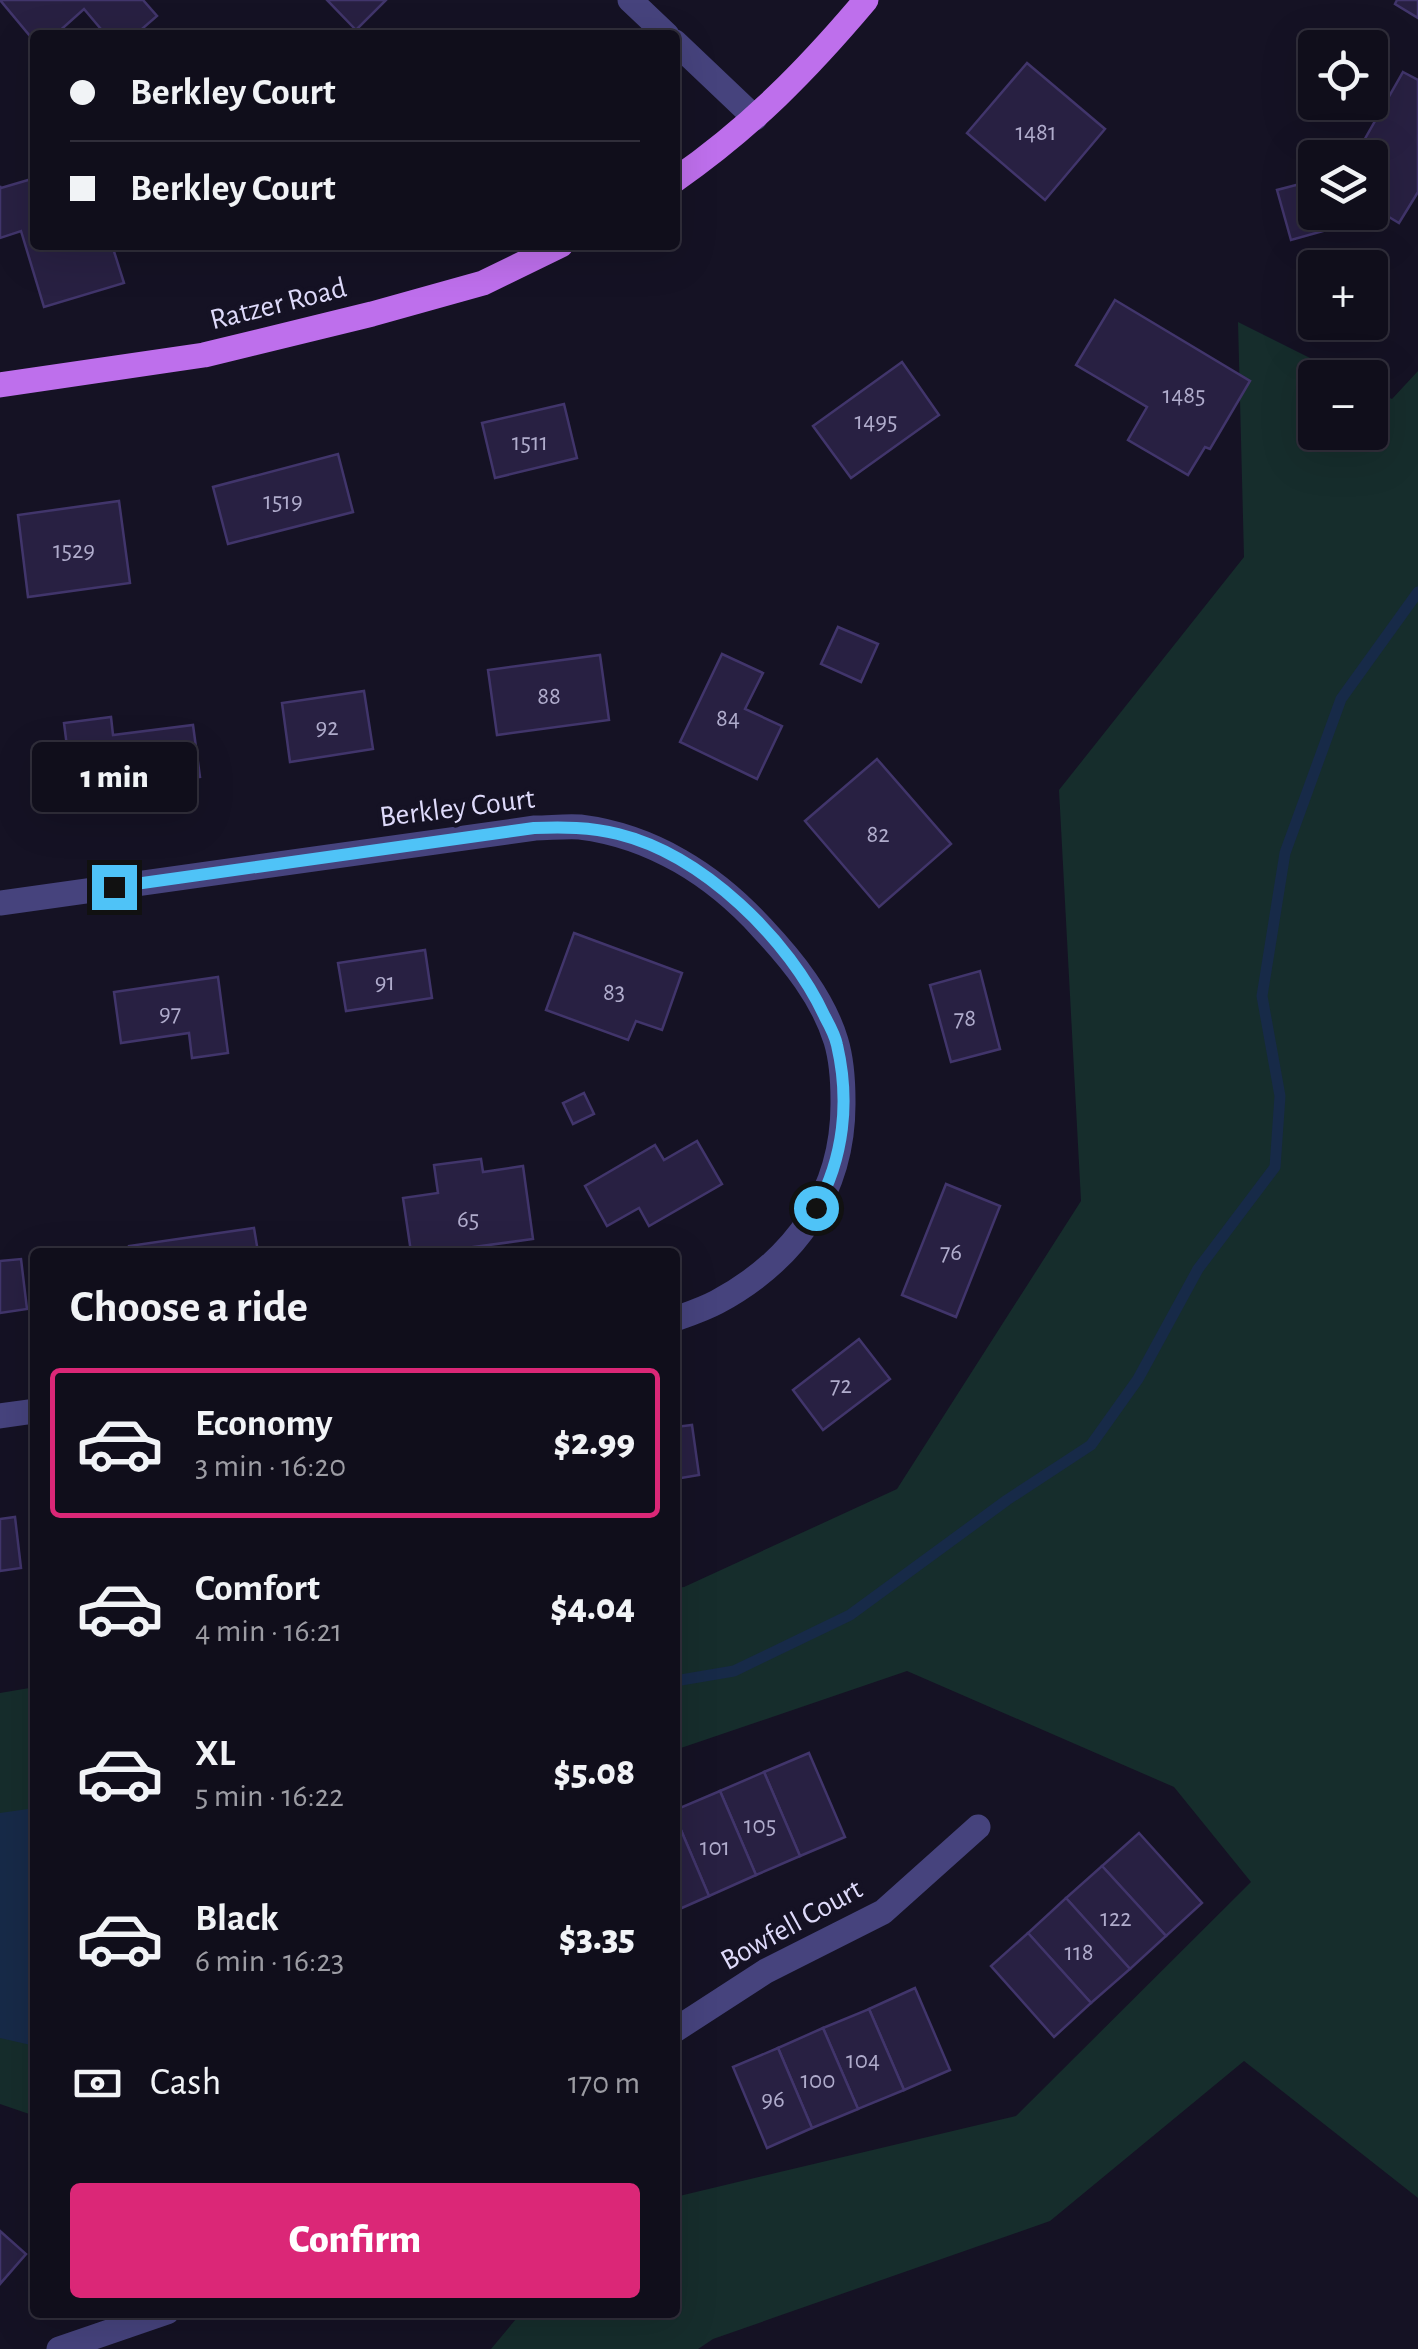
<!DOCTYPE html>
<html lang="en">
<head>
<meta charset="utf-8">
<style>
  body { margin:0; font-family:"Alegreya Sans",sans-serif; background:#1e1c28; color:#f1f3f6; height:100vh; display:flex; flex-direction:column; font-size:38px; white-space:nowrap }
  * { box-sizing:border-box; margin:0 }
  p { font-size:32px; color:#9c9ca3 }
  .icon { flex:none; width:55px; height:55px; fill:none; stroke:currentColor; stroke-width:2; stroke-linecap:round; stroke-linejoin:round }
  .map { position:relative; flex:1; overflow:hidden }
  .panel { position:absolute; left:30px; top:1248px; width:650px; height:1070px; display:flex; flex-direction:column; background:#100e1b; border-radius:10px; box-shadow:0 10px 40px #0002,0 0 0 2px #302e3a }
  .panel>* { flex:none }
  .guide { position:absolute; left:30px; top:30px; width:650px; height:220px; border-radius:10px; box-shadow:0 10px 40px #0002,0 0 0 2px #302e3a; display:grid; align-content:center; height:220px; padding:0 40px; background:#100e1b }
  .fabs { position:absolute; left:1298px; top:30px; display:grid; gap:20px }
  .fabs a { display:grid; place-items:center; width:90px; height:90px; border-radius:10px; background:#100e1b; box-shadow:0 10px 40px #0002,0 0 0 2px #302e3a; font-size:50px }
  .end { position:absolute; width:45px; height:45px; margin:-22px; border:12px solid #4fc3f7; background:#111; box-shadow:0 0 0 5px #111 }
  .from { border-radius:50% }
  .bubble { position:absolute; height:70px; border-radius:10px; background:#100e1b; box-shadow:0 10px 40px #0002,0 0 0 2px #302e3a; font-size:32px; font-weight:800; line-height:70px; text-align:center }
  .guide b { display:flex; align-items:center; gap:35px; height:95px; font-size:38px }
  .guide b+b { border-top:2px solid #302e3a }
  .guide i { width:25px; height:25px; background:#f1f3f6 }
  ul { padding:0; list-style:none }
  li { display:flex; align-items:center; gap:30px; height:150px; margin:0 20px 15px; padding:0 20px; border:5px solid transparent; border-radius:10px }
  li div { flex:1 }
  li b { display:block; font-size:38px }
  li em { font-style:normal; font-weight:800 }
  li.active { border-color:#db2777 }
  li>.icon { width:90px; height:90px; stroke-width:1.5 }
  h2 { padding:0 40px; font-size:45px; line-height:120px }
  .pay { display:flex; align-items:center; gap:25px; height:110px; padding:0 40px; font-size:38px }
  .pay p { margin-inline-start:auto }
  .action { display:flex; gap:20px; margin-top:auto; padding:20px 40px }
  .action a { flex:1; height:115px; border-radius:10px; background:#db2777; color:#fff; font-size:40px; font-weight:800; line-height:115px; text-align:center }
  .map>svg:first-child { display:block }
</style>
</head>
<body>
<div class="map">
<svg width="1418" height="2349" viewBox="0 0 1418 2349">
  <rect width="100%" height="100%" fill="#151224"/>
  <g fill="#162d2c">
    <polygon points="1238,322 1348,377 1315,378 1315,432 1370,432 1370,388 1392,399 1418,371 1418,2198 1244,2061 1050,2221 713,2339 698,2349 491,2349 521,2313 675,2312 675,2197 1016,2116 1251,1882 1174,1787 907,1671 675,1750 675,1588 684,1587 897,1489 1081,1201 1059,790 1244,557"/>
    <polygon points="35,1687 35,2116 0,2104 0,1693"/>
  </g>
  <polygon fill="#172a48" points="35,1808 35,2046 0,2038 0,1813"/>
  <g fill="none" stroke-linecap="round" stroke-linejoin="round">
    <polyline stroke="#172a48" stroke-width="11" points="675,1681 734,1671 850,1615 1007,1500 1091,1445 1138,1379 1198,1269 1275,1167 1280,1096 1262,996 1285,853 1341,699 1418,592"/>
  </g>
  <g fill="#282042" stroke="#41356b" stroke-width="2.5">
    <polygon points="0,0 143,0 157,16 135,35 106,35 84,9 55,35 35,35 35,42"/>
    <polygon points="327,0 386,0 356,30"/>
    <polygon points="1397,0 1418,0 1418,18 1395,4"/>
    <polygon points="1027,63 1105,129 1045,200 967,133"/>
    <polygon points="1403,72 1418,80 1418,192 1399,223 1384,214 1291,240 1277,190 1315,180 1315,212 1370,212 1370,158 1354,158"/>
    <polygon points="35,178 35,245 112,245 124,283 44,307 21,231 0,238 0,186 1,188"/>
    <polygon points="1115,300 1250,381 1210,449 1205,447 1188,475 1128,440 1147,407 1076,365"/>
    <polygon points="902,362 939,415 851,478 813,426"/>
    <polygon points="564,404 577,458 495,478 482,423"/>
    <polygon points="338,454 353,512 228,544 213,487"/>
    <polygon points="119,501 130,583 28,597 18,515"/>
    <polygon points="838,627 878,644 861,682 821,664"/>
    <polygon points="722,654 763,673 745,709 782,726 757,779 680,742"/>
    <polygon points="600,655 609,720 497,735 488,670"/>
    <polygon points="364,691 373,749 290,762 282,703"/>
    <polygon points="111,717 113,735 193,725 200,777 73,794 64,723"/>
    <polygon points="877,759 951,844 879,907 805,821"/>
    <polygon points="574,933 682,973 662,1030 636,1021 628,1040 546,1010"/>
    <polygon points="425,950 432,998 346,1011 338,963"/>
    <polygon points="980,971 1000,1049 951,1062 930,985"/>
    <polygon points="218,977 228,1053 192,1058 189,1033 121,1043 114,992"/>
    <polygon points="584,1093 594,1114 573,1124 563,1103"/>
    <polygon points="697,1141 722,1184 649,1226 639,1208 607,1226 585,1186 655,1145 664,1160"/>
    <polygon points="481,1159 483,1172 523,1166 533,1239 437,1252 411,1252 403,1198 438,1193 434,1165"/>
    <polygon points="946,1184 1000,1206 956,1317 902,1295"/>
    <polygon points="254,1228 258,1252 129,1252 129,1246"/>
    <polygon points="21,1259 27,1309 0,1313 0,1261"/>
    <polygon points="859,1339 890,1379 823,1430 793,1390"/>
    <polygon points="692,1425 699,1475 675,1479 675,1427"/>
    <polygon points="15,1517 21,1568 0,1571 0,1519"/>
    <polygon points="809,1753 845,1837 800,1856 764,1772"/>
    <polygon points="764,1772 800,1856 756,1875 720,1791"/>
    <polygon points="720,1791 756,1875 709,1896 675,1816 675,1810"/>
    <polygon points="675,1816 709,1896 675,1911"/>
    <polygon points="1139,1833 1202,1903 1166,1936 1102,1866"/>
    <polygon points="1102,1866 1166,1936 1130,1969 1066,1898"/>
    <polygon points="1066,1898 1130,1969 1091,2003 1028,1933"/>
    <polygon points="1028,1933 1091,2003 1054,2037 991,1966"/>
    <polygon points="915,1988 950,2070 904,2090 869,2009"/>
    <polygon points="869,2009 904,2090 858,2109 823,2028"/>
    <polygon points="823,2028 858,2109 812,2128 778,2048"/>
    <polygon points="778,2048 812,2128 767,2148 733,2067"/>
    <polygon points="0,2231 26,2254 0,2284"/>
  </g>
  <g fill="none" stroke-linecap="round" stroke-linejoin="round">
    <g stroke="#46437d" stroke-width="25">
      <polyline points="630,0 667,35"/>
      <polyline points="675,42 755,118"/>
      <path d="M0 903 535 828C549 828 565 826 580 827 652 836 714 875 762 928 792 960 823 998 836 1041 842 1061 843 1081 843 1101 844 1192 795 1260 717 1302 704 1309 689 1314 675 1319"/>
      <polyline points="0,1416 35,1411"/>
      <polyline points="675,2030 766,1971 883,1912 978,1827"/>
      <polyline points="59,2349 167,2312"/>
    </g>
    <g stroke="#be6fec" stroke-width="25">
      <path d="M675 180C751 127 807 70 866 0"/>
      <polyline points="0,385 204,355 372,314 483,283 561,245"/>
    </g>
  </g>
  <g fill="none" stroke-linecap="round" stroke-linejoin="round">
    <path stroke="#4fc3f7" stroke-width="12" d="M114 887 534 828C563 827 590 827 618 834 703 855 789 939 825 1017 830 1026 835 1035 837 1045 850 1101 844 1158 816 1208"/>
  </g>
  <g text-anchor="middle" stroke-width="9" stroke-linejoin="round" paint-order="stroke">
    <g font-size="25" fill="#b0accc">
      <text x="1036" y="140">1481</text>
      <text x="1184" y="403">1485</text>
      <text x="876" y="429">1495</text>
      <text x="530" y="450">1511</text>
      <text x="283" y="509">1519</text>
      <text x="74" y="558">1529</text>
      <text x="549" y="704">88</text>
      <text x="728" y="726">84</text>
      <text x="327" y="735">92</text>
      <text x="878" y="842">82</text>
      <text x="385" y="990">91</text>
      <text x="614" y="1000">83</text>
      <text x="170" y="1021">97</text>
      <text x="965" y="1026">78</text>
      <text x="468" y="1227">65</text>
      <text x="951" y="1260">76</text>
      <text x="841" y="1393">72</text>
      <text x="760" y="1833">105</text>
      <text x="715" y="1855">101</text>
      <text x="1116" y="1926">122</text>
      <text x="1079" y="1960">118</text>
      <text x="863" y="2068">104</text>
      <text x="818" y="2088">100</text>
      <text x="773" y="2107">96</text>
    </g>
    <g font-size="30" fill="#dedafa" stroke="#151224">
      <text transform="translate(278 303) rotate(-14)" y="10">Ratzer Road</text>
      <text transform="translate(457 807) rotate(-7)" y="10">Berkley Court</text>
      <text transform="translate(791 1924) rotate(-29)" y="10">Bowfell Court</text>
    </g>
  </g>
</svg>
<div class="fabs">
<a><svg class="icon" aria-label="locate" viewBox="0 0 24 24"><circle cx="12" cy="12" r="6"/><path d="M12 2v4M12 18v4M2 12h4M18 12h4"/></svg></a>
<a><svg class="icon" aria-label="layers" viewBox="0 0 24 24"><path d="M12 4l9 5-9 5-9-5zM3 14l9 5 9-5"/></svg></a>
<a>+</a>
<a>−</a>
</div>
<i class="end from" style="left:816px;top:1208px"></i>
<i class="end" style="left:114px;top:887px"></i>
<div class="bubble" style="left:32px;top:742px;width:165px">1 min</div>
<div class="guide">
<b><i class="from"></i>Berkley Court</b>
<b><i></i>Berkley Court</b>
</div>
<section class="panel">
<h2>Choose a ride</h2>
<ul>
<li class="active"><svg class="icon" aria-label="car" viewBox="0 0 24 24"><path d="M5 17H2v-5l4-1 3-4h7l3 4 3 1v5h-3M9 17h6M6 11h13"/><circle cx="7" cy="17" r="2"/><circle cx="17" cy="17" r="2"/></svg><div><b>Economy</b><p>3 min · 16:20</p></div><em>$2.99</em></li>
<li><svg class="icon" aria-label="car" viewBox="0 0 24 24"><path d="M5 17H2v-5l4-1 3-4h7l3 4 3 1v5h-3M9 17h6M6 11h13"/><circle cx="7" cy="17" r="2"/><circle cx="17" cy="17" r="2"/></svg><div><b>Comfort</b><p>4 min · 16:21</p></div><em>$4.04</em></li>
<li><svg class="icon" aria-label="car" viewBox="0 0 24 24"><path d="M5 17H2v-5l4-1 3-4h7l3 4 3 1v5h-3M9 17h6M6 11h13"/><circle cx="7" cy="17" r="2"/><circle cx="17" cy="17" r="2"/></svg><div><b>XL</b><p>5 min · 16:22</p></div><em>$5.08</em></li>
<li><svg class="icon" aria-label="car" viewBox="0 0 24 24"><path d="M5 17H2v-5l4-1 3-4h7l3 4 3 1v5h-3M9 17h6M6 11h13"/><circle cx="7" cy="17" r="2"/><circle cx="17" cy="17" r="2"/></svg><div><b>Black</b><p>6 min · 16:23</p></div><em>$3.35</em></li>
</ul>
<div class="pay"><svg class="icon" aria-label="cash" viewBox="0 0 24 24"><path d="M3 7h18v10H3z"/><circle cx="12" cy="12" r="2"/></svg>Cash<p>170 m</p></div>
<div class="action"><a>Confirm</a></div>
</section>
</div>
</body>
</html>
